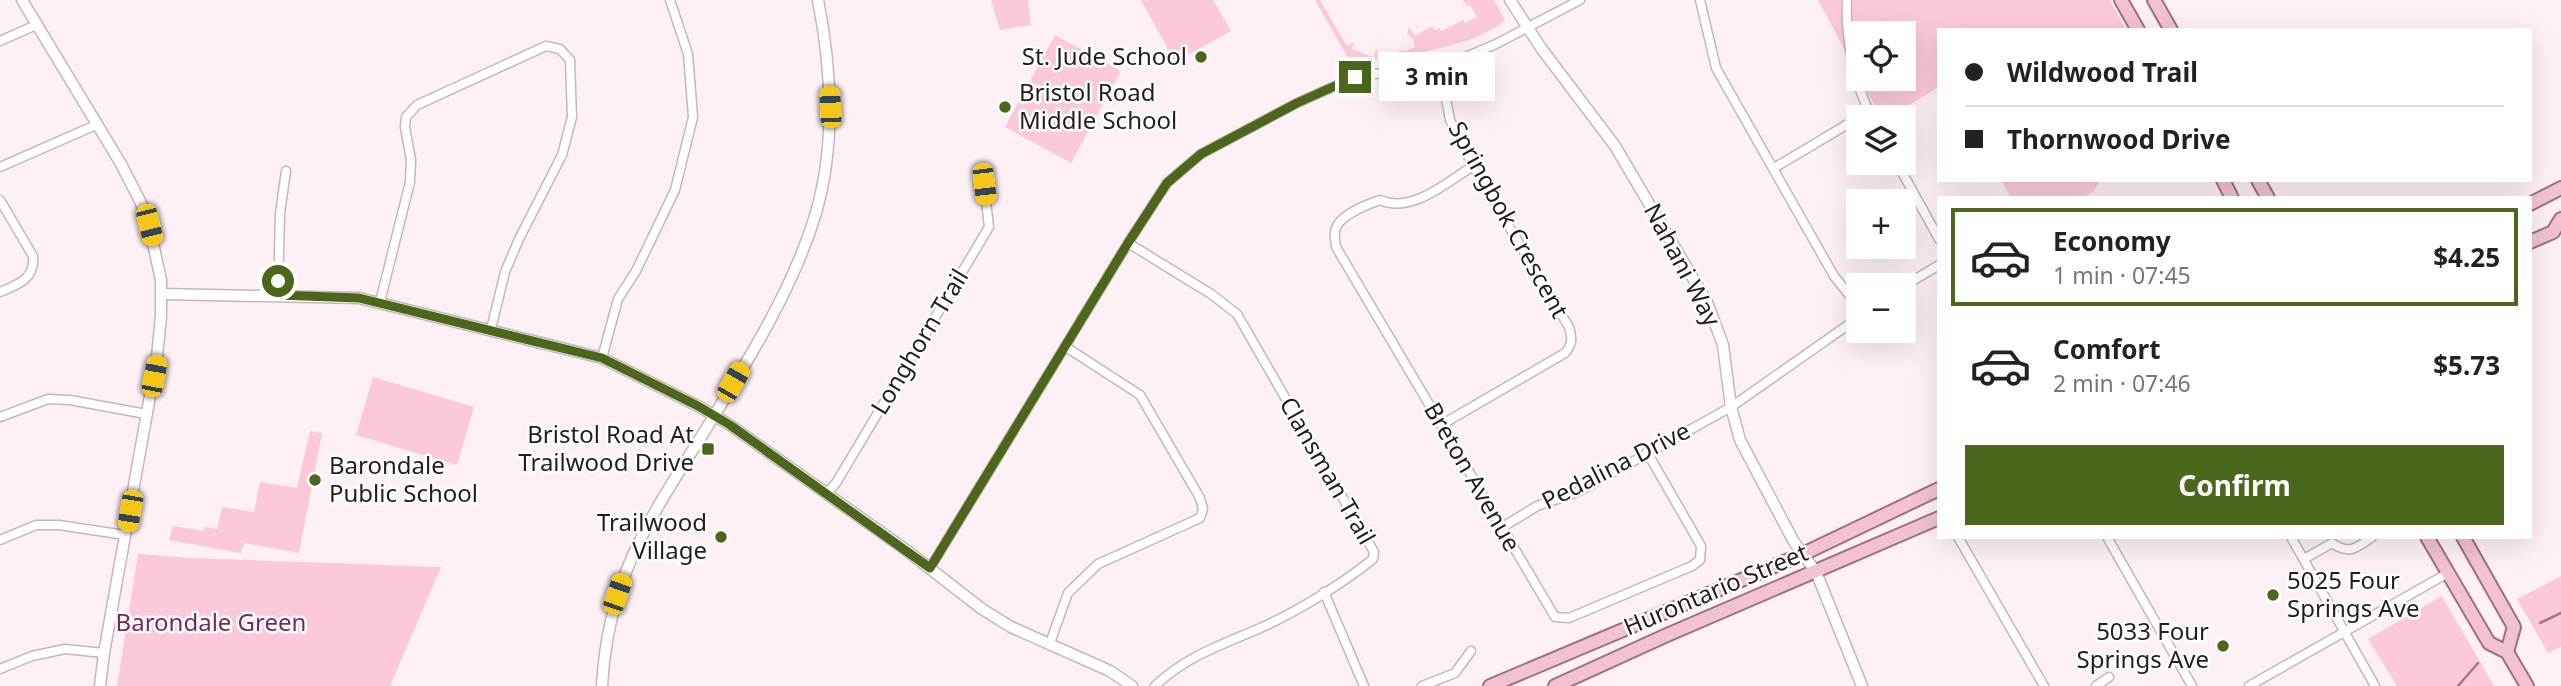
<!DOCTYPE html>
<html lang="en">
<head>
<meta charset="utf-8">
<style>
  body { margin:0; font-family:"Noto Sans",sans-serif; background:#f2f2f2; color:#222; height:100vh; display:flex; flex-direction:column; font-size:26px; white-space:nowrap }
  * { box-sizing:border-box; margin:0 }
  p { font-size:23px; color:#767676 }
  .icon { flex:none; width:38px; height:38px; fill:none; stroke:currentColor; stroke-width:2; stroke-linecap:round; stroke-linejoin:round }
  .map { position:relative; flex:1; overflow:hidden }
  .panel { position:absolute; left:1937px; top:196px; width:595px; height:343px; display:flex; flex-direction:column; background:#fff; border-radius:0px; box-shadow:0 7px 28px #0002 }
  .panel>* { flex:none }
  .guide { position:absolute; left:1937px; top:28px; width:595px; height:154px; border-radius:0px; box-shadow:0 7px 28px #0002; display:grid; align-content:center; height:154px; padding:0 28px; background:#fff }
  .controls { position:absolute; left:1846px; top:21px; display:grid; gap:14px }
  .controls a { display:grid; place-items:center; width:70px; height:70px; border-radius:0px; background:#fff; box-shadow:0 7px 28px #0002; font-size:35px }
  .end { position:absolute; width:32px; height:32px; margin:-16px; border:9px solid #4a671b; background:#fff; box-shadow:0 0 0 4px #fff }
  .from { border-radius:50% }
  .bubble { position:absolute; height:49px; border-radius:0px; background:#fff; box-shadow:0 7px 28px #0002; font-size:23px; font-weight:700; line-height:49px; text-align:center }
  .car { position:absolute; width:21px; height:42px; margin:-21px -10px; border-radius:9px; box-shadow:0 0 5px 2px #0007; background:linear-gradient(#f5c518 24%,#345 0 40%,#f5c518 0 76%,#345 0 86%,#f5c518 0) }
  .guide b { display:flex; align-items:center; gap:24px; height:66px; font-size:26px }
  .guide b+b { border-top:2px solid #e0e0e0 }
  .guide i { width:18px; height:18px; background:#222 }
  ul { padding:12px 0 0; list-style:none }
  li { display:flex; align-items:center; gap:21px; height:98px; margin:0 14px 10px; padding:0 14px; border:4px solid transparent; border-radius:0px }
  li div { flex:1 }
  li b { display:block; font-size:26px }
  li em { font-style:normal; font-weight:700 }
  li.selected { border-color:#4a671b }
  li>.icon { width:63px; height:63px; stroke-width:1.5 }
  .primary-button { display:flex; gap:14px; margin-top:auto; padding:14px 28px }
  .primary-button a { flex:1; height:80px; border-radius:0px; background:#4a671b; color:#fff; font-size:28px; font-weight:700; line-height:80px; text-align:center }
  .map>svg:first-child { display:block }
</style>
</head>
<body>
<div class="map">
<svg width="2561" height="686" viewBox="0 0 2561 686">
  <rect width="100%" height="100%" fill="#fdf1f5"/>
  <g fill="#fcc9da">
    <polygon points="991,0 1028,0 1031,25 1000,30"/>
    <polygon points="1141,0 1213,0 1231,31 1175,62"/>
    <polygon points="1315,0 1320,0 1347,46 1354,42 1352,49 1373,57 1377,48 1377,60 1352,65"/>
    <path d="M1463 0H1494L1505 20C1480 43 1426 51 1393 57L1392 53 1398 54 1399 50 1406 51 1415 47 1413 39 1407 33 1409 27 1415 36 1432 26 1435 30 1439 28 1442 31 1463 20 1465 23 1477 17 1470 5 1467 6Z"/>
    <polygon points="1818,0 2110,0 2126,30 1939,30 1939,87 1889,117 1881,117 1860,79 1904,79 1904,33 1858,33 1858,75"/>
    <polygon points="1055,35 1121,71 1071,163 1005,127"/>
    <polygon points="2001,180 2100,180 2094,191 2082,198 2011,198"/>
    <polygon points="373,377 474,407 457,465 356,435"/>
    <polygon points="310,431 322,433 299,553 244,543 241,553 169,540 173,526 204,531 205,527 217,529 222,507 254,512 260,482 297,488"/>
    <polygon points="138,554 191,558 441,567 390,686 117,686"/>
    <polygon points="2561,576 2561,647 2548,653 2517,599"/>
    <polygon points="2442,596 2494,686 2397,686 2368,639"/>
  </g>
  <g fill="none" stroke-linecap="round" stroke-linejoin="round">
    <g stroke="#a87889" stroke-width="2.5">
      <polyline points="2540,623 2561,613"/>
      <polyline points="2458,686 2478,663"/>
    </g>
    <defs>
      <g id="minor">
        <polyline points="1700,0 1716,68 1834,276 1858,306"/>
        <path d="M1847 0C1845 38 1854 84 1872 117"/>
        <polyline points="0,41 36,25"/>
        <path d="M1440 68 1450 120 1473 166 1569 327C1572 338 1573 344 1565 353L1441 425"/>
        <polyline points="1897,163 1939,239"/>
        <path d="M1473 166C1447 182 1412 214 1380 200 1368 204 1346 213 1338 224 1333 231 1335 238 1336 247L1555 617 1569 618 1692 566 1700 560 1701 546 1647 452"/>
        <polyline points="0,167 98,124"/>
        <polyline points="1774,168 1858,118"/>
        <path d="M0 200 33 256C35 279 19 284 0 292"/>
        <path d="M1128 243 1211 294 1237 314 1374 552 1373 559C1342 584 1295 613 1258 629 1221 645 1185 657 1155 686"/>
        <polyline points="1904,286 1939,265"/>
        <polyline points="278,295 280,213 286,171"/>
        <polyline points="380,302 410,182 411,160 405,127 406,117 417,105 546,46 560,49 570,60 572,117 562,155 519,239 505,272 491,329"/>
        <polyline points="602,358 618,299 636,271 675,190 693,117 688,54 670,0"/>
        <polyline points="0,417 48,399 70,400 146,414"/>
        <polyline points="827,493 836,483 989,227 984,184"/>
        <polyline points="1501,528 1537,506 1578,492 1731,407 1858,318"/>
        <polyline points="1958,537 2044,686"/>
        <polyline points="2107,537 2192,686"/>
        <polyline points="2291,537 2375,686"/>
        <polyline points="0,540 36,525 59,525 125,535"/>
        <path d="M2304 559 2332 543C2349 555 2357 548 2372 537"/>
        <polyline points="930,568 1128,243 1167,183 1201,154 1297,103 1355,77 1402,70 1440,68 1496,44 1580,0"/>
        <polyline points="1324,592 1364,686"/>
        <polyline points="1050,643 1068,593 1098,564 1200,518 1203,509 1200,498 1140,395 1066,347"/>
        <polyline points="0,669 32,656 65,649 104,653"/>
        <polyline points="1422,686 1455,673 1471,651"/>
        <polyline points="2096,686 2109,677"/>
        <polyline points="2249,686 2448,573"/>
      </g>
      <g id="tertiary">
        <polyline points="22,0 121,164 140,201 149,225 161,280 161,316 157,357 104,653 100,686"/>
        <polyline points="1510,0 1541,48 1615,146 1707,302 1723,345 1731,407 1740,440 1794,542 1816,572 1862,686"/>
        <polyline points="162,294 359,298 602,358 698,406 730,425 906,550 982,609 1011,627 1110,671 1132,686"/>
        <path d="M602 686C608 577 650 518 706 429 747 362 792 291 815 216 836 146 832 71 818 0"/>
      </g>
      <g id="primary">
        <polyline points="2121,0 2138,30"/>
        <polyline points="2154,0 2171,30"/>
        <polyline points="2223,180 2232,198"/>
        <polyline points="2258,180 2268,198"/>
        <polyline points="2530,204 2561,188"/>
        <polyline points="2530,242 2553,232 2561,219"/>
        <polyline points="2427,537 2489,643 2507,652 2527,686"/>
        <polyline points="2463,537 2514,627 2507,652"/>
        <polyline points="1490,686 1803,554 1939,489"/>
        <polyline points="1555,686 1667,635 1939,518"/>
      </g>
    </defs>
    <use href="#minor" stroke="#c8b5bb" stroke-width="11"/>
    <use href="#tertiary" stroke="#c8b5bb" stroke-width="13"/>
    <use href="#primary" stroke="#a36e81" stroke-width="16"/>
    <use href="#minor" stroke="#fff" stroke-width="8"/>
    <use href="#tertiary" stroke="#fff" stroke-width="10"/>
    <use href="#primary" stroke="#f1c2d3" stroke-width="12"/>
  </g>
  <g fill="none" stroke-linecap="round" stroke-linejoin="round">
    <polyline stroke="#4a671b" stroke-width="9" points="278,281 278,295 359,298 602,358 698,406 730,425 930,568 1128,243 1167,183 1201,154 1297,103 1355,77"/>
  </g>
  <g fill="#4a671b" stroke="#fff" stroke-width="2.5">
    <circle cx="1201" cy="57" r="7"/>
    <circle cx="1005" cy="107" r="7"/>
    <rect x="701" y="442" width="14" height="14" rx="3.5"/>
    <circle cx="315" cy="480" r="7"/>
    <circle cx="721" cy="537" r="7"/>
    <circle cx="2273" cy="595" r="7"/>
    <circle cx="2223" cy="646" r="7"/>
  </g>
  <g text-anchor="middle" stroke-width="5" stroke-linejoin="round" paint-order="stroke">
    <g font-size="24" fill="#241d1f" stroke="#fff" text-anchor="end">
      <text x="1187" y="65">St. Jude School</text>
      <text x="1019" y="101" text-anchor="start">Bristol Road<tspan x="1019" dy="28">Middle School</tspan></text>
      <text x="694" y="443">Bristol Road At<tspan x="694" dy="28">Trailwood Drive</tspan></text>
      <text x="329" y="474" text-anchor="start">Barondale<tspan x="329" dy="28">Public School</tspan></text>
      <text x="707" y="531">Trailwood<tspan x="707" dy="28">Village</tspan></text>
      <text x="2287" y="589" text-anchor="start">5025 Four<tspan x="2287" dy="28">Springs Ave</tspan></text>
      <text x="2209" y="640">5033 Four<tspan x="2209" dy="28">Springs Ave</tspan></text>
    </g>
    <g font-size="24" fill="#241d1f" stroke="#fff">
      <text transform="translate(1508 220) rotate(61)" y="8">Springbok Crescent</text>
      <text transform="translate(1682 265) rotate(62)" y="8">Nahani Way</text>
      <text transform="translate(920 342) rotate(-59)" y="8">Longhorn Trail</text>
      <text transform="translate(1616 466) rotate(-27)" y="8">Pedalina Drive</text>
      <text transform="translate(1327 471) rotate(60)" y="8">Clansman Trail</text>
      <text transform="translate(1472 477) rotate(60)" y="8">Breton Avenue</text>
      <text transform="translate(1716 590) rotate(-23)" y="8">Hurontario Street</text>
    </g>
    <g font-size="24" fill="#792c4d" stroke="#fff">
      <text x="211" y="631">Barondale Green</text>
    </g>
  </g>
</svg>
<div class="controls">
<a><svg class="icon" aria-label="locate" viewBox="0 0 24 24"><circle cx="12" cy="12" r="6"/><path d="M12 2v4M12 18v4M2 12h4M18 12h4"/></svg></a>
<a><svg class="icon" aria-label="layers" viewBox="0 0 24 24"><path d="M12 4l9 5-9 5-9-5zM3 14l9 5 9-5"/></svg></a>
<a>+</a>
<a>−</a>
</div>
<i class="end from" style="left:278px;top:281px"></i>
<i class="end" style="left:1355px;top:77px"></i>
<div class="bubble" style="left:1379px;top:52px;width:116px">3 min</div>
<i class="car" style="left:830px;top:107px;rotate:357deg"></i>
<i class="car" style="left:984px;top:184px;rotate:173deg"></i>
<i class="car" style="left:149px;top:225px;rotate:166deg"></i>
<i class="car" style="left:154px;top:376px;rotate:11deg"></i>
<i class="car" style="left:733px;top:382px;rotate:30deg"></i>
<i class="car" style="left:130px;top:511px;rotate:190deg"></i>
<i class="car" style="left:617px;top:594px;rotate:19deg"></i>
<div class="guide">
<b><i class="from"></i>Wildwood Trail</b>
<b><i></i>Thornwood Drive</b>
</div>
<section class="panel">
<ul>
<li class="selected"><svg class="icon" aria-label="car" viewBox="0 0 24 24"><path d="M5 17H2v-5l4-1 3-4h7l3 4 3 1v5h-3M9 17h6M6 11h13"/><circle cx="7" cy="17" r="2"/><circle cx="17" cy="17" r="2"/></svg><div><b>Economy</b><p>1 min · 07:45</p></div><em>$4.25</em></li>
<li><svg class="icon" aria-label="car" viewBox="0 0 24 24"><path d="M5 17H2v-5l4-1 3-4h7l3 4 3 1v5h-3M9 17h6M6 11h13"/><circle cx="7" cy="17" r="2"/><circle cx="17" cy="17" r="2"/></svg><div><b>Comfort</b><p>2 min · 07:46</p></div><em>$5.73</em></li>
</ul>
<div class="primary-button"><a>Confirm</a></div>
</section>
</div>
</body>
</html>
